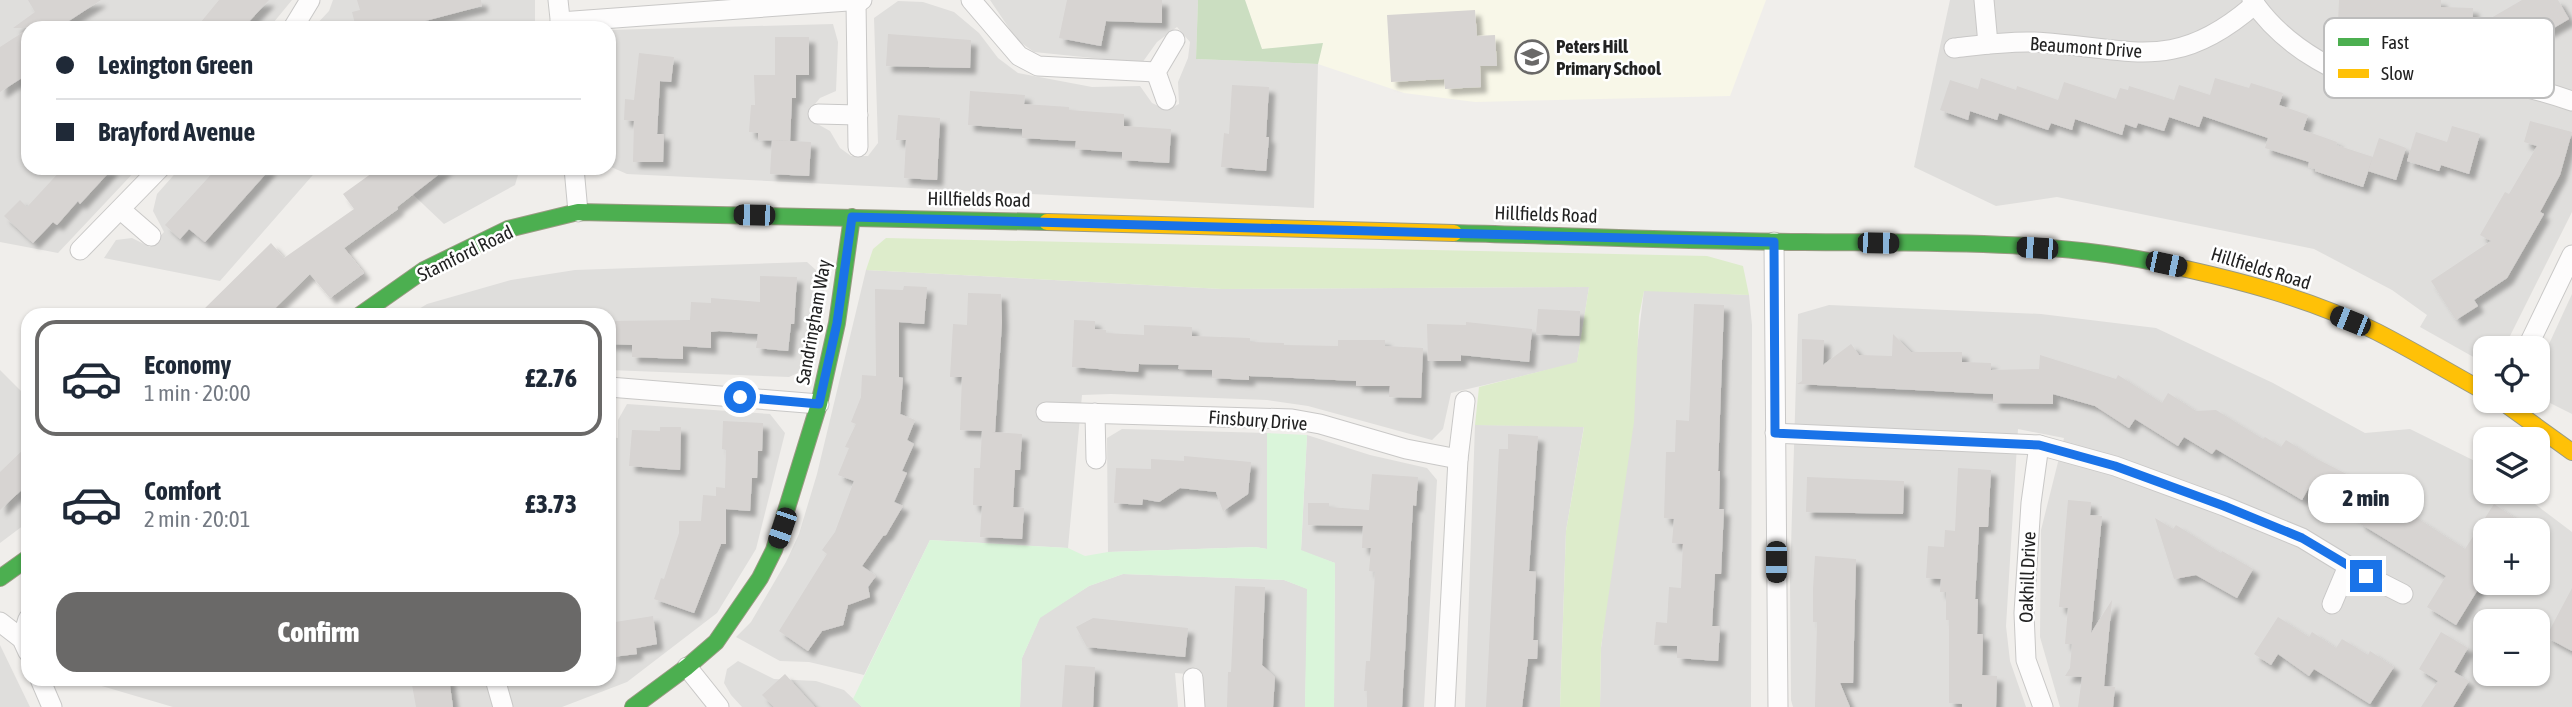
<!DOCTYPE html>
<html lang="en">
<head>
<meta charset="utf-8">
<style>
  body { margin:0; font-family:"Asap Condensed",sans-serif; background:#f6f6f7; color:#1f2937; height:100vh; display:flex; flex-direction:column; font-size:26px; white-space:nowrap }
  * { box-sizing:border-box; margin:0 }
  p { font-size:23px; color:#747a83 }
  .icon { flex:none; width:38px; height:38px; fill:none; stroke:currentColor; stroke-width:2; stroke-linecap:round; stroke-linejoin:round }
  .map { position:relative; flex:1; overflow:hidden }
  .sheet { position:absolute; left:21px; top:308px; width:595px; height:378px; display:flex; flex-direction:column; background:#fff; border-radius:21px; box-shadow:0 2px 5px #0004 }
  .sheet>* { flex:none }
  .hud { position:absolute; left:21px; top:21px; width:595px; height:154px; border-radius:21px; box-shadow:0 2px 5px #0004; display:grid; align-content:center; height:154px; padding:0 35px; background:#fff }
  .buttons { position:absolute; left:2473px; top:336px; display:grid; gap:14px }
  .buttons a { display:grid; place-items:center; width:77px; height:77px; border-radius:14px; background:#fff; box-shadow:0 2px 5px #0004; font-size:35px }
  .end { position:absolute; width:32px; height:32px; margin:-16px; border:9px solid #1a73e8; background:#fff; box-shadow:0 0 0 4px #fff }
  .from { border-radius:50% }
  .bubble { position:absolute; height:49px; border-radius:21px; background:#fff; box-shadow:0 2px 5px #0004; font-size:23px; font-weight:800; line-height:49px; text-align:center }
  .car { position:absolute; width:21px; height:42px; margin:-21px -10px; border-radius:9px; box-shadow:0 0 5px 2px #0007; background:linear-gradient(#222 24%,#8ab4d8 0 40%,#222 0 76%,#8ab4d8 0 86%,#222 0) }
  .hud b { display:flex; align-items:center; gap:24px; height:66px; font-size:26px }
  .hud b+b { border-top:2px solid #e0e1e3 }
  .hud i { width:18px; height:18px; background:#1f2937 }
  ul { padding:12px 0 0; list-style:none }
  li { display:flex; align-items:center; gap:21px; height:116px; margin:0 14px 10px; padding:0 21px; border:4px solid transparent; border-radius:21px }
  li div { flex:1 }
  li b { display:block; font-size:26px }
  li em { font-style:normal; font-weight:800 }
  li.active { border-color:#6a6968 }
  li>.icon { width:63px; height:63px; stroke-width:1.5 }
  .button { display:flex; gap:14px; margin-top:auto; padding:14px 35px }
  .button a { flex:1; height:80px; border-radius:21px; background:#6a6968; color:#fff; font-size:28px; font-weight:800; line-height:80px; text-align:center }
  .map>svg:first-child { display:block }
</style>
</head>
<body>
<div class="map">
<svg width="2572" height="707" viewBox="0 0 2572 707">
  <defs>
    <filter id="shadow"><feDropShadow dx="6" dy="6" stdDeviation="2" flood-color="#0004"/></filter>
  </defs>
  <rect width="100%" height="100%" fill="#f0eeeb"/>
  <g fill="#dfdedc" fill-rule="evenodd">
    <polygon points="0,0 292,0 269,28 28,28 28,168 138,168 58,253 0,242"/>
    <polygon points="333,0 535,0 535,28 313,28 329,11"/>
    <polygon points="990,0 1198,0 1196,59 1318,64 1314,208 627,174 609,166 609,30 833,24 838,42 836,91 820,98 810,110 814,122 830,131 840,148 851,156 868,156 878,143 874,18 898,1 923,2 954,12 979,33 998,58 1018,73 1092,87 1140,86 1152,103 1167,110 1179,104 1178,82 1188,58 1190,42 1177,27 1157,42 1142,63 1034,52 1017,40"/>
    <polygon points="1950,0 2572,0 2572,212 2504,348 2485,348 2485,359 2477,359 2420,327 2427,315 2392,290 2314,249 2057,197 1996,206 1914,167"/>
    <polygon points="180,168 319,168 220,281 104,258 116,240 132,238 150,247 164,232 153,211 157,194"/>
    <polygon points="385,168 520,168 515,185 444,224"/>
    <polygon points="807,262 826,279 811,367 789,377 609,370 609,315 409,315 427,304 511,280 575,270"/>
    <polygon points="866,270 1222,289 1589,287 1577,363 1451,393 1443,429 1432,440 1308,406 1267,400 1111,394 1082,395 1068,548 930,540 864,675 809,662 780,661 736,637 751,622 786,562 799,534 817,474"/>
    <polygon points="1644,290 1749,295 1752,325 1751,707 1600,707 1601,648"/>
    <polygon points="2572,294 2572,414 2546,401 2538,392 2543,357"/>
    <path d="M1829 305 2041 314 2156 328 2273 383 2365 433 2410 429 2485 466V492H2519L2572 532V707H2060L2040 637 2041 530 2064 438 2018 429 2006 626 2010 661 2026 707H1793L1791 700 1790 580 1798 314ZM2485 530H2538V583H2485ZM2485 621H2538V674H2485Z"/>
    <polygon points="0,370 28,398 28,522 0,543"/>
    <polygon points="627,404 770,414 785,433 756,549 717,613 627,682 562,707 173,707 78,679 609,679 609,437 618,438 618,420"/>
    <polygon points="1475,425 1584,426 1566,531 1560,707 1465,707"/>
    <polygon points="1122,429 1267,433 1267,549 1255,547 1108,552 1107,438"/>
    <polygon points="1307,435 1370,455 1427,468 1437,480 1424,707 1334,707 1335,563 1301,551"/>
    <polygon points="1123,574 1284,580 1308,589 1305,707 1203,707 1201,675 1175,673 1178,707 1020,707 1022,658 1040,617 1089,586"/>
    <polygon points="0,645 30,707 0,707"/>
    <polygon points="738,661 774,679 816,681 844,690 862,707 742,707 731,695 724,683 727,669"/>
  </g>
  <polygon fill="#f8f7e8" points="1245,0 1766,0 1730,96 1475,102 1404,93 1318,64 1322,43 1262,50"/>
  <polygon fill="#ddeccb" points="886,238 1707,256 1743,266 1749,295 1644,291 1639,316 1634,422 1601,647 1600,707 1560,707 1566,531 1584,427 1475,425 1479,387 1577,362 1589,287 1222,289 866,270 873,249"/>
  <polygon fill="#cbdec1" points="1198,0 1245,0 1262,49 1323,43 1318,64 1196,59"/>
  <polygon fill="#daf5da" points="1267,433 1307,435 1301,550 1335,563 1334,707 1305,707 1307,589 1284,580 1123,574 1089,586 1040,618 1022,658 1020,707 862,707 853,699 930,540 1068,548 1085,556 1108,552 1255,547 1267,549"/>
  <g fill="#d7d4d2" filter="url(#shadow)">
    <polygon points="28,0 101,0 58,28 13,28 35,12"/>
    <polygon points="219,0 269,0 243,28 196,28"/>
    <polygon points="357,0 481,0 482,6 425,21 427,28 356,28 352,12 360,10"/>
    <polygon points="1067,0 1162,0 1162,23 1106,21 1101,46 1059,38"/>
    <polygon points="2339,0 2441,0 2441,7 2473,8 2472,39 2372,35 2373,23 2338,23"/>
    <polygon points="2522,0 2558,0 2569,19 2547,32 2541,22 2505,43 2491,18"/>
    <polygon points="1475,10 1477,36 1495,35 1497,66 1480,66 1481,87 1445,89 1444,79 1391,82 1387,15"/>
    <polygon points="28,29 28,74 0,92 0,47"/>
    <polygon points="888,34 971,40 970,68 886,66"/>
    <polygon points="775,37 809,37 809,75 796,75 796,98 792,98 790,141 758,140 758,133 749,132 751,105 755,105 754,75 775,75"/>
    <polygon points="639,53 674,57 671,82 660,81 657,134 664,134 663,162 633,162 634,121 624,120 625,99 634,100"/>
    <polygon points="1981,78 2016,90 2017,86 2058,100 2064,82 2116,99 2120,88 2128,90 2129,86 2174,100 2179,85 2210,95 2215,78 2249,88 2251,83 2283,93 2279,105 2308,115 2303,130 2337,142 2336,145 2373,157 2363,187 2315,171 2315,169 2308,167 2309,162 2265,148 2268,138 2203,116 2199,127 2169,117 2164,131 2138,123 2136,128 2125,124 2122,135 2075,119 2072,130 2051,123 2048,130 1999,113 1997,120 1970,111 1968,120 1940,110 1950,80 1978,89"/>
    <polygon points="1232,85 1269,87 1266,137 1269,137 1266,171 1221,167 1224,133 1229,134"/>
    <polygon points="970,91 1025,95 1024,104 1069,107 1069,110 1124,114 1124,126 1171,129 1169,163 1122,160 1122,152 1075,149 1076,141 1022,138 1022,129 968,125"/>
    <polygon points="898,115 940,118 937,180 904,178 906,140 896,140"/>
    <polygon points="2530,121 2572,132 2560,175 2540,212 2544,214 2507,278 2474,300 2478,306 2456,320 2431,281 2491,241 2480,235 2505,192 2509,194 2537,146 2524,142"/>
    <polygon points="2452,126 2480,134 2469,174 2441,165 2439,171 2407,161 2416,132 2447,142"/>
    <polygon points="2379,138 2406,148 2396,180 2368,171"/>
    <polygon points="772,140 811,142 809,176 770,174"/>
    <polygon points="63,168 113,168 80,204 78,201 57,225 53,222 33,243 4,216 20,200 27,207"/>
    <polygon points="217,168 271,168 205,242 189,229 180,239 165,225"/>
    <polygon points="379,168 447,168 397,207 398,209 344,248 364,273 330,298 310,274 268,315 198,315 271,243 284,258 354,209 343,194"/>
    <polygon points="760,276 797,277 794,324 791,324 788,351 756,348 758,334 719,331 711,332 711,348 683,346 683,359 632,357 632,345 609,344 609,321 690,320 691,302 711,303 711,298 760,302"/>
    <polygon points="904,286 927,287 924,324 899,322 899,377 903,378 900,414 915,420 907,440 914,444 902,471 907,473 894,502 903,506 886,535 883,536 862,566 876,576 868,587 870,597 848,605 843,625 822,631 808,651 779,631 827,554 822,550 835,532 854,481 838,475 849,448 845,447 856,424 851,422 861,397 862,375 876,376 875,289 903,290"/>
    <polygon points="968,293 1001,294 1002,322 995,432 992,432 1022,434 1020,470 1015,470 1013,507 1024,508 1022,539 980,537 982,506 973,505 974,468 980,468 982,431 960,430 962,377 950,377 953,324 967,325"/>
    <polygon points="1694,304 1724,305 1718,471 1720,471 1719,509 1724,509 1721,574 1715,574 1712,626 1720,626 1718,661 1677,658 1677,646 1654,645 1656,622 1667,623 1669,587 1681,588 1683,544 1672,543 1674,519 1664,518 1666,452 1675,452 1676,420 1689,421"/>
    <polygon points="1538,309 1580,311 1579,336 1536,334"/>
    <polygon points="1074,320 1095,321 1095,329 1106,330 1106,333 1144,335 1144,325 1192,327 1192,336 1250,338 1250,342 1284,343 1284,345 1338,346 1338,340 1385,340 1385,346 1423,348 1421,398 1389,397 1390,386 1356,386 1356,381 1249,376 1249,380 1212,378 1212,370 1178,369 1179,365 1139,364 1138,372 1072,367"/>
    <polygon points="1466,322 1532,329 1529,362 1461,355 1461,361 1428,361 1427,324 1466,325"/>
    <polygon points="1893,334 1911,352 1962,352 1962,362 1991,363 1991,370 2039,369 2040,355 2116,379 2118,375 2162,403 2168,393 2196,411 2216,410 2263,439 2265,437 2281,447 2286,440 2313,457 2364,483 2368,475 2391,488 2397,505 2465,549 2494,504 2533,530 2485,530 2485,578 2456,625 2427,607 2446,576 2359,523 2361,519 2308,489 2302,500 2216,449 2212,454 2184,437 2178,446 2135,419 2129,428 2095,406 2053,394 2053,404 1993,403 1993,394 1797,384 1802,381 1802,339 1824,340 1823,365 1851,344 1859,355 1892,356"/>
    <polygon points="723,421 763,423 762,451 758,451 757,478 752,478 750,511 726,509 726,544 721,544 694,613 654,599 661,578 664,579 679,533 679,521 701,521 703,495 716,496 716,487 725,488 726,450 722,449"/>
    <polygon points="660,427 681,427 680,470 629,466 632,430 660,431"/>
    <polygon points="1508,434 1538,436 1529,571 1536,572 1533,640 1538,640 1537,659 1528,659 1522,707 1486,707 1499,449 1508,449"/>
    <polygon points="28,445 28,484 0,510 0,472"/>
    <polygon points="1184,456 1251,462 1248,494 1223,511 1216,492 1180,488 1159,502 1143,499 1142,505 1114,503 1116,468 1151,469 1151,459 1184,461"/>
    <polygon points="1958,468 1991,470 1988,527 1979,527 1975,599 1978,599 1977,634 1983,634 1982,675 1997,676 1996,707 1962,707 1962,704 1949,703 1949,620 1946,620 1946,592 1940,592 1941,579 1926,578 1928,546 1944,547 1945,530 1955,531"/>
    <polygon points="1372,474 1418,477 1416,506 1413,505 1402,707 1367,707 1367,691 1364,691 1366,661 1370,661 1375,572 1369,571 1371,548 1362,548 1363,526 1308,525 1308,503 1329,503 1329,507 1369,510"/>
    <polygon points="1807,477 1904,481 1903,514 1806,512"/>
    <polygon points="2068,500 2091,502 2090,515 2102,516 2091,633 2112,600 2104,686 2115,687 2113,707 2078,707 2082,677 2065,676 2070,668 2072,644 2065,644 2068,608 2059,607"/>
    <polygon points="2155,518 2173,529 2176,525 2221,553 2222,551 2253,569 2237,598 2196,575 2174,579"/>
    <polygon points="1815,556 1856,559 1853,683 1840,683 1850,707 1815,707 1817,622 1813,622 1813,589"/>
    <polygon points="1235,586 1265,587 1262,665 1275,677 1273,707 1227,707 1228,672 1231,672"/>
    <polygon points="2572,588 2572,651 2546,637"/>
    <polygon points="653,616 657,644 636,648 637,654 612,657 609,623"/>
    <polygon points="2278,617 2309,637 2312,632 2336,648 2342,639 2368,655 2370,651 2394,667 2370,704 2314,669 2309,676 2278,654 2271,665 2254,654"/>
    <polygon points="1093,618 1188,628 1185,657 1087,647 1076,627"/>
    <polygon points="2441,632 2468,648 2454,672 2469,681 2453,707 2421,707 2438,681 2419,669"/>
    <polygon points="1065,665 1095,667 1093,707 1062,707"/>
    <polygon points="785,674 815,707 774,707 762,695"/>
    <polygon points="411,679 449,679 453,707 416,707"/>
  </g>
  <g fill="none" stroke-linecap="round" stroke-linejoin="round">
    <defs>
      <g id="street">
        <polyline points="558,0 561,28"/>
        <polyline points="971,0 1019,56 1038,66 1156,72"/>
        <polyline points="1984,0 1988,44"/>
        <path d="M2252 0C2283 46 2346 85 2402 86 2434 87 2466 83 2499 84 2523 85 2549 93 2572 101"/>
        <polyline points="856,2 858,147"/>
        <polyline points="560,22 862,0"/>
        <polyline points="293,28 310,0"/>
        <path d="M1954 48C1980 45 2007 41 2034 42 2129 47 2173 76 2255 4"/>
        <polyline points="1166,100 1156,72 1175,40"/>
        <polyline points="818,114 858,115"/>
        <polyline points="574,168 578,212"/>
        <polyline points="121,210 151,236"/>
        <polyline points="1774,242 1778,707"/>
        <polyline points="80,250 160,168"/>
        <polyline points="2527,348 2572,255"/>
        <polyline points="609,387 819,404"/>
        <polyline points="1046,412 1292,419 1320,424 1406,449 1458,459"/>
        <polyline points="1095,413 1096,459"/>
        <polyline points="1775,433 2039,445 2115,466 2224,506 2302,538 2348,566 2403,594"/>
        <polyline points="2039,445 2031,503 2024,613 2026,660 2043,707"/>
        <polyline points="2332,604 2348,566"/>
        <polyline points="0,622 22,639 28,652"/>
        <polyline points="22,639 28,619"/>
        <polyline points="687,667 719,707"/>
        <polyline points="1193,678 1195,707"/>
        <polyline points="40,679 52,707"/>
        <polyline points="495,679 503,707"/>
        <polyline points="1445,707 1458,459 1465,401"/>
      </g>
      <g id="fast">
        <path d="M1454 233C1571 236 1687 241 1804 242 1925 243 2049 239 2168 265"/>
        <polyline points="360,315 424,270 508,229 578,212 1047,222"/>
        <polyline points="0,578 28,558"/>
        <polyline points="633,707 687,667 716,642 760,578 774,550 819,404 837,323 852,217"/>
      </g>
      <g id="slow">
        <polyline points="1047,222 1454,233"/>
        <path d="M2168 265C2238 280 2312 299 2377 332 2414 351 2449 372 2485 392"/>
        <polyline points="2501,401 2572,452"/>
      </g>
    </defs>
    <use href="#street" stroke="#c9c8c7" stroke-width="21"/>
    <use href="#fast" stroke="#999a82" stroke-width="18"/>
    <use href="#slow" stroke="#999a82" stroke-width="18"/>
    <use href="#street" stroke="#fdfcfc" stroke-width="19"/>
    <use href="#fast" stroke="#4caf50" stroke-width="16"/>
    <use href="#slow" stroke="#ffc107" stroke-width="16"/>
  </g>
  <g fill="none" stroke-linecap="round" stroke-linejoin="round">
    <polyline stroke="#1a73e8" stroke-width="9" points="740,397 819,404 837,323 852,217 1774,242 1775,433 2039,445 2115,466 2224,506 2302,538 2366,576"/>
  </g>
  <defs>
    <symbol id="school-ring" viewBox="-11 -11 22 22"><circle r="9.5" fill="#fff" stroke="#6a6968" stroke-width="1.5"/><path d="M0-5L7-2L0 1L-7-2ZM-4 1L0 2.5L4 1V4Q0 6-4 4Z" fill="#6a6968"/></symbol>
  </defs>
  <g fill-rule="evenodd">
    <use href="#school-ring" x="1513" y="38" width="38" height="38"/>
  </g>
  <g text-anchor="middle" stroke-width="5" stroke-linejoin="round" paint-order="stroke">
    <g font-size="19" font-weight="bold" fill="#222" stroke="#fff" text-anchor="start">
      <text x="1556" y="53">Peters Hill<tspan x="1556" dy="22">Primary School</tspan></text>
    </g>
    <g font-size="19" fill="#222" stroke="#fff">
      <text transform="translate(2086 47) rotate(4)" y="7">Beaumont Drive</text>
      <text transform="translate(979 199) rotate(1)" y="7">Hillfields Road</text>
      <text transform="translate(1546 214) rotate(2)" y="7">Hillfields Road</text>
      <text transform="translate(465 253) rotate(-26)" y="7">Stamford Road</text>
      <text transform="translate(2261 268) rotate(17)" y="7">Hillfields Road</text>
      <text transform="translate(813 322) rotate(-80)" y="7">Sandringham Way</text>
      <text transform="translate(1258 420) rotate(4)" y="7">Finsbury Drive</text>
      <text transform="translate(2027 577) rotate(-88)" y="7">Oakhill Drive</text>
    </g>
  </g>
  <rect x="2324" y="18" width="230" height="80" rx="10" fill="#fff" stroke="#bdbdbd" stroke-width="2"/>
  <rect x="2338" y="38" width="31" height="8" fill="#4caf50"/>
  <rect x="2338" y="69" width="31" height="9" fill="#ffc107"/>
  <g font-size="19" fill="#222">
    <text x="2381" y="49">Fast</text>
    <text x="2381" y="80">Slow</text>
  </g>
</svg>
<div class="buttons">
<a><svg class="icon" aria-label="locate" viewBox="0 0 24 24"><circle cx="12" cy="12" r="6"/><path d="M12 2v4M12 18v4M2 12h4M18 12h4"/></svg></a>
<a><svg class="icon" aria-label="layers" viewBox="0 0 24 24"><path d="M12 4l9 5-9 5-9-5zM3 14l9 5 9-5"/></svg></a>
<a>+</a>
<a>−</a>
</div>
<i class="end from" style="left:740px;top:397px"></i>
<i class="end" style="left:2366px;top:576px"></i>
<div class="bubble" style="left:2308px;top:474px;width:116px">2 min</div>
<i class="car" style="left:754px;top:215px;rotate:271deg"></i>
<i class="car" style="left:1878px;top:243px;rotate:91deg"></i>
<i class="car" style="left:2037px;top:248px;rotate:274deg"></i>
<i class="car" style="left:2166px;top:264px;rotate:102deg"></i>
<i class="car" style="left:2350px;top:321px;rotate:292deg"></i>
<i class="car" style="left:782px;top:528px;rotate:199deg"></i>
<i class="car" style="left:1776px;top:562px;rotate:180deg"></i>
<div class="hud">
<b><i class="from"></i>Lexington Green</b>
<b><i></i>Brayford Avenue</b>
</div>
<section class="sheet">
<ul>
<li class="active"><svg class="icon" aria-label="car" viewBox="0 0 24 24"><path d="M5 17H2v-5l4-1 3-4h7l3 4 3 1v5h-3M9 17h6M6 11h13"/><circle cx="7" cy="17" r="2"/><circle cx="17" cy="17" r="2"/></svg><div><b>Economy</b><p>1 min · 20:00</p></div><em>£2.76</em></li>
<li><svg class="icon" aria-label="car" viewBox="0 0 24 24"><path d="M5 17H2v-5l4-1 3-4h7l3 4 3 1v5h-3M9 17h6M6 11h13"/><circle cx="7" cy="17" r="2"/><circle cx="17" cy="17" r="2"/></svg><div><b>Comfort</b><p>2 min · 20:01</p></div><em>£3.73</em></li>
</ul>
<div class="button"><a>Confirm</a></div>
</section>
</div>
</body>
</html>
